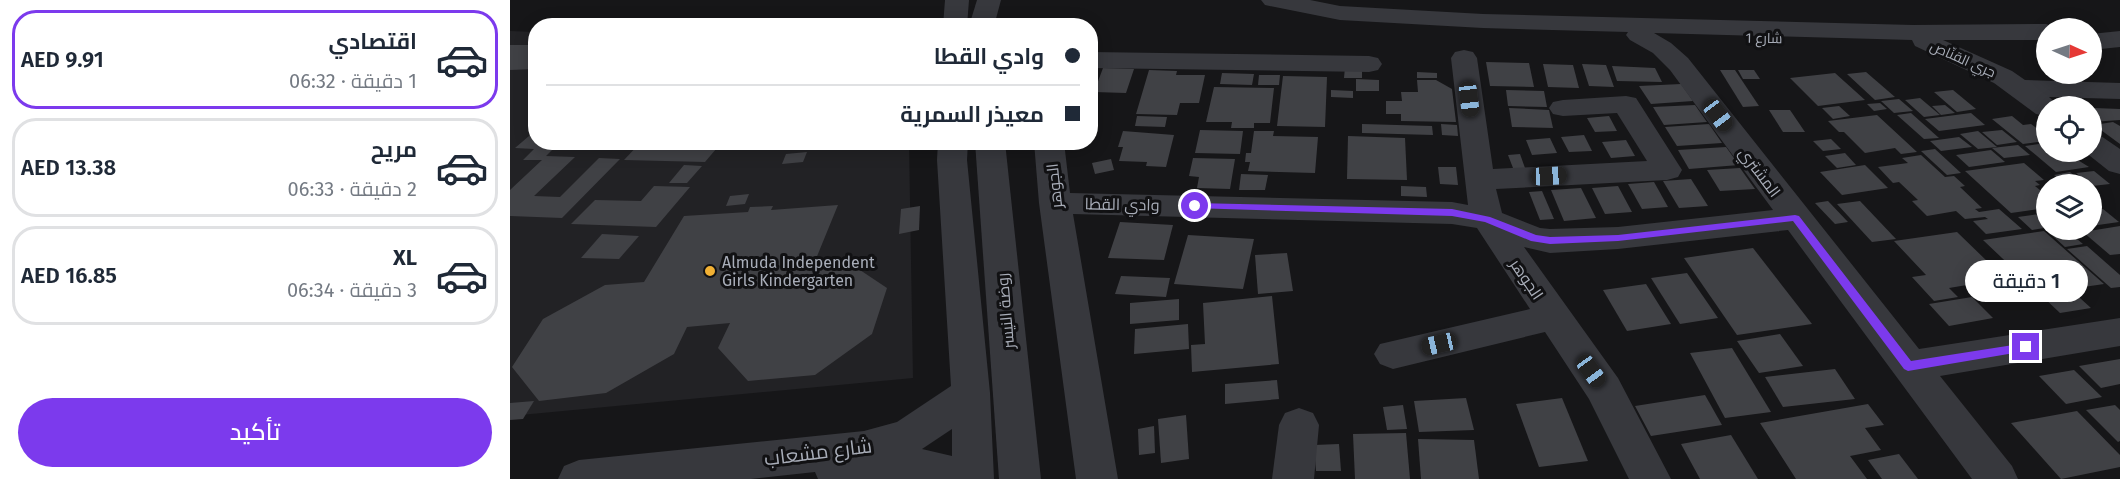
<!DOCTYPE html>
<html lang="ar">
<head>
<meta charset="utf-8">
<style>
  body { margin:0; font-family:"Fira Sans",Cairo,sans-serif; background:#f6f6f7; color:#1f2937; direction:rtl; height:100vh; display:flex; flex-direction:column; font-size:22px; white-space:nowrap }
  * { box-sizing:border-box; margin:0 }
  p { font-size:20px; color:#747a83 }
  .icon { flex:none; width:33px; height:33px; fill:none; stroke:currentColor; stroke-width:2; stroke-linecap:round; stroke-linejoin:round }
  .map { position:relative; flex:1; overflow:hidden; direction:ltr }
  .side { display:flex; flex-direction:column; background:#fff; width:510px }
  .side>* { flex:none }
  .guide { position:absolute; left:18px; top:18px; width:570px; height:132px; border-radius:24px; box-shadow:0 3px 15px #0003; direction:rtl; display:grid; align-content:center; height:132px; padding:0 18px; background:#fff }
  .needle { width:39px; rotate:93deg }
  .buttons { position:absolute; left:1526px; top:18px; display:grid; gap:12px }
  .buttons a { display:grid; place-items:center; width:66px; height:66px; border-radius:50%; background:#fff; box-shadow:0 3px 15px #0003; font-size:30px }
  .end { position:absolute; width:27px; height:27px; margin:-14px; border:8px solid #7c3aed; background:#fff; box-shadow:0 0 0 3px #fff }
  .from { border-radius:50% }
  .bubble { position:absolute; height:42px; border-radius:21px; background:#fff; box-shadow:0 3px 15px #0003; font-size:20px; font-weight:600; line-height:42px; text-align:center; direction:rtl }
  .car { position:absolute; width:18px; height:36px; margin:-18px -9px; border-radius:8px; box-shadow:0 0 4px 2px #0007; background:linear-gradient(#222 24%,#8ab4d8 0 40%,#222 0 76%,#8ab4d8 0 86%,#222 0) }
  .guide b { display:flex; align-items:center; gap:21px; height:57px; font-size:22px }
  .guide b+b { border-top:2px solid #e0e1e3 }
  .guide i { width:15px; height:15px; background:#1f2937 }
  ul { padding:10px 0 0; list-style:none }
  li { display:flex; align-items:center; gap:18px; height:99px; margin:0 12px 9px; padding:0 6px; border:3px solid #e0e1e3; border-radius:24px }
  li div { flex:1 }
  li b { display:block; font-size:22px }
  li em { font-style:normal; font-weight:600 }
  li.active { border-color:#7c3aed }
  li>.icon { width:54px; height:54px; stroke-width:1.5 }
  .button { display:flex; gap:12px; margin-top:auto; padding:12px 18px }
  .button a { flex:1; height:69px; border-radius:36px; background:#7c3aed; color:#fff; font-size:24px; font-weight:600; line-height:69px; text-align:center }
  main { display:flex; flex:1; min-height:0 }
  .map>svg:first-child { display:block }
</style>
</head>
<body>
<main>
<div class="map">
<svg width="1610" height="479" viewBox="0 0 1610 479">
  <rect width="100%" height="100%" fill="#161618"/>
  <polygon fill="#222225" points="0,31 25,32 26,142 399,143 403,378 0,416"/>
  <g fill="#404145">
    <polygon points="0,45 26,45 26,69 0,70"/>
    <polygon points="976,62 1019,63 1024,87 980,86"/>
    <polygon points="1033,64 1063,65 1069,88 1038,87"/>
    <polygon points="1072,64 1096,65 1104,87 1079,86"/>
    <polygon points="1102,66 1145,68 1152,82 1107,81"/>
    <polygon points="835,67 852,67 852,78 834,78"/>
    <polygon points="593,68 624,69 616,93 584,92"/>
    <polygon points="639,70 667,71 666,75 695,75 689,103 670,103 667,115 626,114"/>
    <polygon points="1210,70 1225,70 1249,106 1233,107"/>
    <polygon points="1228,70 1244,70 1250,79 1233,79"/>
    <polygon points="907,72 927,73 927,78 907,78"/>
    <polygon points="1356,72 1385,97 1365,100 1337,74"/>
    <polygon points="712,73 744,74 742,85 710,84"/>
    <polygon points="1325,73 1355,100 1308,106 1280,78"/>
    <polygon points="749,75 770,75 769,85 748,85"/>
    <polygon points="773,76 817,77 815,127 767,126"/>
    <polygon points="846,79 869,80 869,91 846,91"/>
    <polygon points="907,80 926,80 942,89 946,122 891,121 891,114 876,114 876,101 892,101 891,92 908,92"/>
    <polygon points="1171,84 1183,101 1141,104 1129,86"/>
    <polygon points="704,87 764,88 760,123 744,123 744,128 721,128 722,122 696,122"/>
    <polygon points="821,90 843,91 843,98 821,97"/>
    <polygon points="996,90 1034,91 1037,107 998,106"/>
    <polygon points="1443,90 1466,109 1447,112 1424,92"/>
    <polygon points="1410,98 1430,115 1414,117 1395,100"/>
    <polygon points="1389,99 1403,111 1384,113 1371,101"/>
    <polygon points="1370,103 1377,109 1364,111 1357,104"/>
    <polygon points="1185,105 1197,122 1154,125 1143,107"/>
    <polygon points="1435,105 1445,113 1431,115 1422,106"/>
    <polygon points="1329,106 1340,116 1323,119 1312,108"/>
    <polygon points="999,108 1039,110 1043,128 1002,127"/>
    <polygon points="1584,108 1610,109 1610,120 1581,122"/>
    <polygon points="1259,110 1280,110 1295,132 1273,132"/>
    <polygon points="1401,113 1429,138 1414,139 1387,115"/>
    <polygon points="1461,113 1475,125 1429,131 1415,119"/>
    <polygon points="1367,115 1407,152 1391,154 1385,148 1355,153 1334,132 1329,132 1318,121"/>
    <polygon points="627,116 657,117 655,127 625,126"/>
    <polygon points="1099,116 1107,131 1085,132 1077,118"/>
    <polygon points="1502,116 1513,125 1521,124 1536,135 1536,141 1513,144 1482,119"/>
    <polygon points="1603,122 1610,126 1610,144 1584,125"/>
    <polygon points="852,124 922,126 923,135 852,133"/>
    <polygon points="931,124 947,125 948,136 932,135"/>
    <polygon points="1199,124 1212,143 1167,146 1155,127"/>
    <polygon points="26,130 26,142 50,142 36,156 65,157 24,196 50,197 89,158 110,159 52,218 0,216 0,190 32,160 13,160 24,149 5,148"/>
    <polygon points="690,130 733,131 730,154 685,153"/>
    <polygon points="1492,130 1507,142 1487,145 1472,132"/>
    <polygon points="613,131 664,135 656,167 636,166 637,162 609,161 613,147 608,147"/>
    <polygon points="744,131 764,131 763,136 808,137 805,173 738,171 740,162 735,162 736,153 741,153"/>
    <polygon points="1468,131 1487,147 1468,149 1450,134"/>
    <polygon points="1074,135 1082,151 1059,152 1051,137"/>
    <polygon points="838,136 895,138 897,180 837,179"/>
    <polygon points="1449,137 1462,147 1431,151 1420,141"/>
    <polygon points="1040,138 1047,153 1022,155 1016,140"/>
    <polygon points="1321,139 1331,149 1313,151 1303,141"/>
    <polygon points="1116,140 1125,156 1101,158 1092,142"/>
    <polygon points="131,142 212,142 195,162 114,160"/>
    <polygon points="290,142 305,142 304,147 287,149"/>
    <polygon points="1536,143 1536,152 1555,152 1579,167 1546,172 1515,146"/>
    <polygon points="1508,145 1520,155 1494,158 1482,148"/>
    <polygon points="1216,147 1229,165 1179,169 1168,150"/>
    <polygon points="1425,149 1451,173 1437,175 1411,151"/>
    <polygon points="1481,150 1495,162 1459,167 1446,155"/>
    <polygon points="297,152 293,162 272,164 276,154"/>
    <polygon points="1335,153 1346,165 1327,168 1315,156"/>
    <polygon points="1010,154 1015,168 1003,168 998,155"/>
    <polygon points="1411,155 1435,177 1444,176 1455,186 1450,187 1472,208 1465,209 1469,212 1489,209 1512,229 1476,234 1463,221 1478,219 1475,217 1455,219 1446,211 1417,216 1402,201 1408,200 1389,182 1383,183 1368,167 1398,163 1392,158"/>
    <polygon points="683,158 725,159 720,189 687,188 689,177 679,176"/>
    <polygon points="601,159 604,170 585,174 582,163"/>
    <polygon points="1514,163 1534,180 1525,181 1530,185 1525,186 1536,195 1536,208 1501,213 1455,171"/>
    <polygon points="174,165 192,166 177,183 159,183"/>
    <polygon points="1355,165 1378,188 1332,195 1310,172"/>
    <polygon points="928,167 946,167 948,185 930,184"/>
    <polygon points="1230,168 1245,189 1210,191 1197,170"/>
    <polygon points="1584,171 1600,184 1582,186 1566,173"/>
    <polygon points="1560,172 1574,184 1556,184 1544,175"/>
    <polygon points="731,174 758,175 755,190 729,190"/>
    <polygon points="1181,179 1198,206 1169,208 1153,181"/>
    <polygon points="1144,182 1158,207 1132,209 1118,184"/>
    <polygon points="144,186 180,187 146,227 61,224 85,200 131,201"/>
    <polygon points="891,186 916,187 917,197 891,196"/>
    <polygon points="1108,186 1122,212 1095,214 1082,188"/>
    <polygon points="1071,188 1086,218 1054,221 1041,190"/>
    <polygon points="1032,191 1044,219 1030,220 1019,192"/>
    <polygon points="239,194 235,204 216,206 220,196"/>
    <polygon points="1318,201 1338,222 1325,224 1305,203"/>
    <polygon points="1350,201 1386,239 1362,242 1327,204"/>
    <polygon points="328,205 301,271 341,264 377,288 362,334 305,375 238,381 208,348 220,323 177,327 164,354 96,393 29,401 2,367 33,319 95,285 134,282 174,216 238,212 240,207 263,206 261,210"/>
    <polygon points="410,206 409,230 389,234 391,209"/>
    <polygon points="1593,209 1609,222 1581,226 1581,211"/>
    <polygon points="1536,213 1536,230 1556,230 1573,244 1555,247 1534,228 1522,230 1508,217"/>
    <polygon points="610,222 663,225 654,260 598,258"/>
    <polygon points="1610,226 1610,254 1600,255 1573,232"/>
    <polygon points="1534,231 1594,284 1560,289 1581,308 1550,313 1473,240"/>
    <polygon points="1447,232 1512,295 1478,300 1463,284 1439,288 1448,297 1424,301 1402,277 1416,275 1384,241"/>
    <polygon points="92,234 129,236 109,259 71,258"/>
    <polygon points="678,235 744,239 733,289 664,284"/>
    <polygon points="1577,246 1610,275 1610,287 1601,288 1557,249"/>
    <polygon points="1243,248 1302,324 1227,335 1174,258"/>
    <polygon points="777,253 783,291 748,294 745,255"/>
    <polygon points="1177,273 1208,318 1170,324 1141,278"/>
    <polygon points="611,276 660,278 656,297 605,294"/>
    <polygon points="1136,284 1161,324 1117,331 1093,290"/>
    <polygon points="762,296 769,364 682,372 681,345 695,344 693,303"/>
    <polygon points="1462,297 1483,318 1439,326 1419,304"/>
    <polygon points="669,299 669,320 620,324 620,303"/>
    <polygon points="678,324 679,349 624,354 625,329"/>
    <polygon points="1270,334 1293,366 1249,373 1227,341"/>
    <polygon points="1222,348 1261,412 1215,418 1180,353"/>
    <polygon points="1610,359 1610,384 1591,388 1569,366"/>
    <polygon points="1325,369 1345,399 1273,407 1255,377"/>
    <polygon points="1564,370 1592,397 1556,404 1529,376"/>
    <polygon points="767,380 769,399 715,404 715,384"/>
    <polygon points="1195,395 1212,425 1141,436 1125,406"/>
    <polygon points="956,398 964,430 909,432 904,401"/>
    <polygon points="1052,398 1078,461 1029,467 1006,404"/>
    <polygon points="24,401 13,419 0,420 0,403"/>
    <polygon points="1358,404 1374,425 1355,428 1371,450 1340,456 1357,479 1286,479 1250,423"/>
    <polygon points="893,405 897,429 877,430 873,407"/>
    <polygon points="1605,405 1610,410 1610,441 1608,442 1576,410"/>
    <polygon points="1567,411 1610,455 1610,467 1551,479 1501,423"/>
    <polygon points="676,415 679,459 651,463 648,419"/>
    <polygon points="644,426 645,453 629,455 628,429"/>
    <polygon points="896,433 900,479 845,479 843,434"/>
    <polygon points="1221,435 1248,479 1190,479 1171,444"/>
    <polygon points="908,439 964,440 969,479 911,479"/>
    <polygon points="829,444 831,471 806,471 804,445"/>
    <polygon points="1389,454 1408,479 1372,479 1358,460"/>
  </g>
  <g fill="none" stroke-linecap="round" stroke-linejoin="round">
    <g fill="#37383d" fill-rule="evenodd">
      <polygon points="435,0 459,0 457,26 433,26"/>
      <polygon points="467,0 491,0 484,26 459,26"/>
      <polygon points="751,0 800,0 830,6 973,14 1403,25 1536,24 1545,27 1546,28 1536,28 1536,40 1433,40 1502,71 1515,80 1610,83 1610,99 1539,97 1549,106 1536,106 1536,116 1526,114 1484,83 1405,46 1402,40 1144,33 1161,43 1178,58 1409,349 1610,318 1610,346 1430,376 1502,466 1508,479 1462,479 1278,230 1108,249 1040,253 1014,247 1108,378 1161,479 1119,479 1079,399 1035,332 883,369 870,364 864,354 870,344 1020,309 967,228 942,224 563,214 608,479 566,479 529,203 524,142 554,142 560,193 942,202 958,205 941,58 945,52 954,50 963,52 967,58 983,169 1137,161 1107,113 1053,116 1043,114 1039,108 1043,102 1053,100 1116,96 1126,98 1172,170 1168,177 1157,180 986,189 992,213 1030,228 1040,229 1108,227 1263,210 1160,70 1143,53 1120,40 1116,35 1118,32 973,28 830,20 755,5"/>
      <polygon points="1610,31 1610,47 1581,50 1581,34"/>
      <polygon points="580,52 859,56 868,58 872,64 868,70 859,72 580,68"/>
      <polygon points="1581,133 1591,136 1610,149 1610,174 1599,171 1575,152 1581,152"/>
      <path d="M428 142H458L457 160 480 393 484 479H308L305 472 241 479H48L54 466 69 460 354 431 387 422 441 386 427 160ZM442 429V456L412 449Z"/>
      <polygon points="465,142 495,142 531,479 489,479"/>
      <polygon points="789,408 803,413 809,425 804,479 762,479 769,425 775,413"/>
    </g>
  </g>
  <polygon fill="#7c3aed" points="685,203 942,209 980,217 1026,235 1040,237 1108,235 1285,215 1289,216 1401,361 1516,343 1522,347 1516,351 1398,371 1394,369 1283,221 1108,241 1040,244 1021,241 975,222 942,216 682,208 682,204"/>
  <circle fill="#f2b134" stroke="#111113" stroke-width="2" cx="200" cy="271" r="6"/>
  <g text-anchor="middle" stroke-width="6" stroke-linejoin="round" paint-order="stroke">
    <g font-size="14" fill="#a8adb8" stroke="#111113">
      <text transform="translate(1254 38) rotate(1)" y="5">شارع 1</text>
      <text transform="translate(1453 59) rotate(24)" y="5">جري القنّاص</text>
    </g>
    <g font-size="16" fill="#a8adb8" stroke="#111113">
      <text transform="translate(1250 172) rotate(53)" y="6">المشتري</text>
      <text transform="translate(544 186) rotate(-96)" y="6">الجوهر</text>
      <text transform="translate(612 204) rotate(1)" y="6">وادي القطا</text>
      <text transform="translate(1017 279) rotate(56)" y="6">الجوهر</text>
      <text transform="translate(495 311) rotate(-95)" y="6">روضة النيسر</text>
    </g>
    <g font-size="16" fill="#a8adb8" stroke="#111113" text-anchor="start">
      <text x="212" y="268">Almuda Independent<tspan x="212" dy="18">Girls Kindergarten</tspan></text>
    </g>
    <g font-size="20" fill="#a8adb8" stroke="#111113">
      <text transform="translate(308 452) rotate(-7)" y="7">شارع مشعاب</text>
    </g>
  </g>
</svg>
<div class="buttons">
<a><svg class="needle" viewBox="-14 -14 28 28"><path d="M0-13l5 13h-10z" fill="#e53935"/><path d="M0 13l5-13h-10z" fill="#747a83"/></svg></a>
<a><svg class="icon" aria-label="locate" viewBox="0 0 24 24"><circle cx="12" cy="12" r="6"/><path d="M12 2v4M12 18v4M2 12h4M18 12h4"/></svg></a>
<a><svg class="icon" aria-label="layers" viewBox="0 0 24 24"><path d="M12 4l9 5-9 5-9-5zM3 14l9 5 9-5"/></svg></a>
</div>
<i class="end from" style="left:685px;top:206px"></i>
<i class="end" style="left:1516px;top:347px"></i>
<div class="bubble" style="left:1455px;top:260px;width:123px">1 دقيقة</div>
<i class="car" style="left:959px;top:99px;rotate:173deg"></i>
<i class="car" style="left:1208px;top:115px;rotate:143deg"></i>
<i class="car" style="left:1039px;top:176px;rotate:87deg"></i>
<i class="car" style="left:929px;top:344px;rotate:257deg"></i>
<i class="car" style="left:1081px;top:371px;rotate:144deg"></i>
<div class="guide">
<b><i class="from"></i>وادي القطا</b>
<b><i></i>معيذر السمرية</b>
</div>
</div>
<section class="side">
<ul>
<li class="active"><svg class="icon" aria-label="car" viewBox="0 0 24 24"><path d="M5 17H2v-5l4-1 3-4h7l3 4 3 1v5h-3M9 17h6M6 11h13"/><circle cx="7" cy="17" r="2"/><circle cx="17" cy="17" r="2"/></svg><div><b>اقتصادي</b><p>1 دقيقة · 06:32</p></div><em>AED 9.91</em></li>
<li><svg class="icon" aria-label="car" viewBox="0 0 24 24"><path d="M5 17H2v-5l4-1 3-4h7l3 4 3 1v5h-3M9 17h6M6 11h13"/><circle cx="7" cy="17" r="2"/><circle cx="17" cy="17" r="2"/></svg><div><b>مريح</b><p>2 دقيقة · 06:33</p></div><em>AED 13.38</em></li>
<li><svg class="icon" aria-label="car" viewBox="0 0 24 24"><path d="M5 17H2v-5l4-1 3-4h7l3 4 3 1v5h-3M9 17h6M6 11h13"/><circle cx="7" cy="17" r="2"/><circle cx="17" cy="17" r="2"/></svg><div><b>XL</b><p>3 دقيقة · 06:34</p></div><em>AED 16.85</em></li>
</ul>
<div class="button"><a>تأكيد</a></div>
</section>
</main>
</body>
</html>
